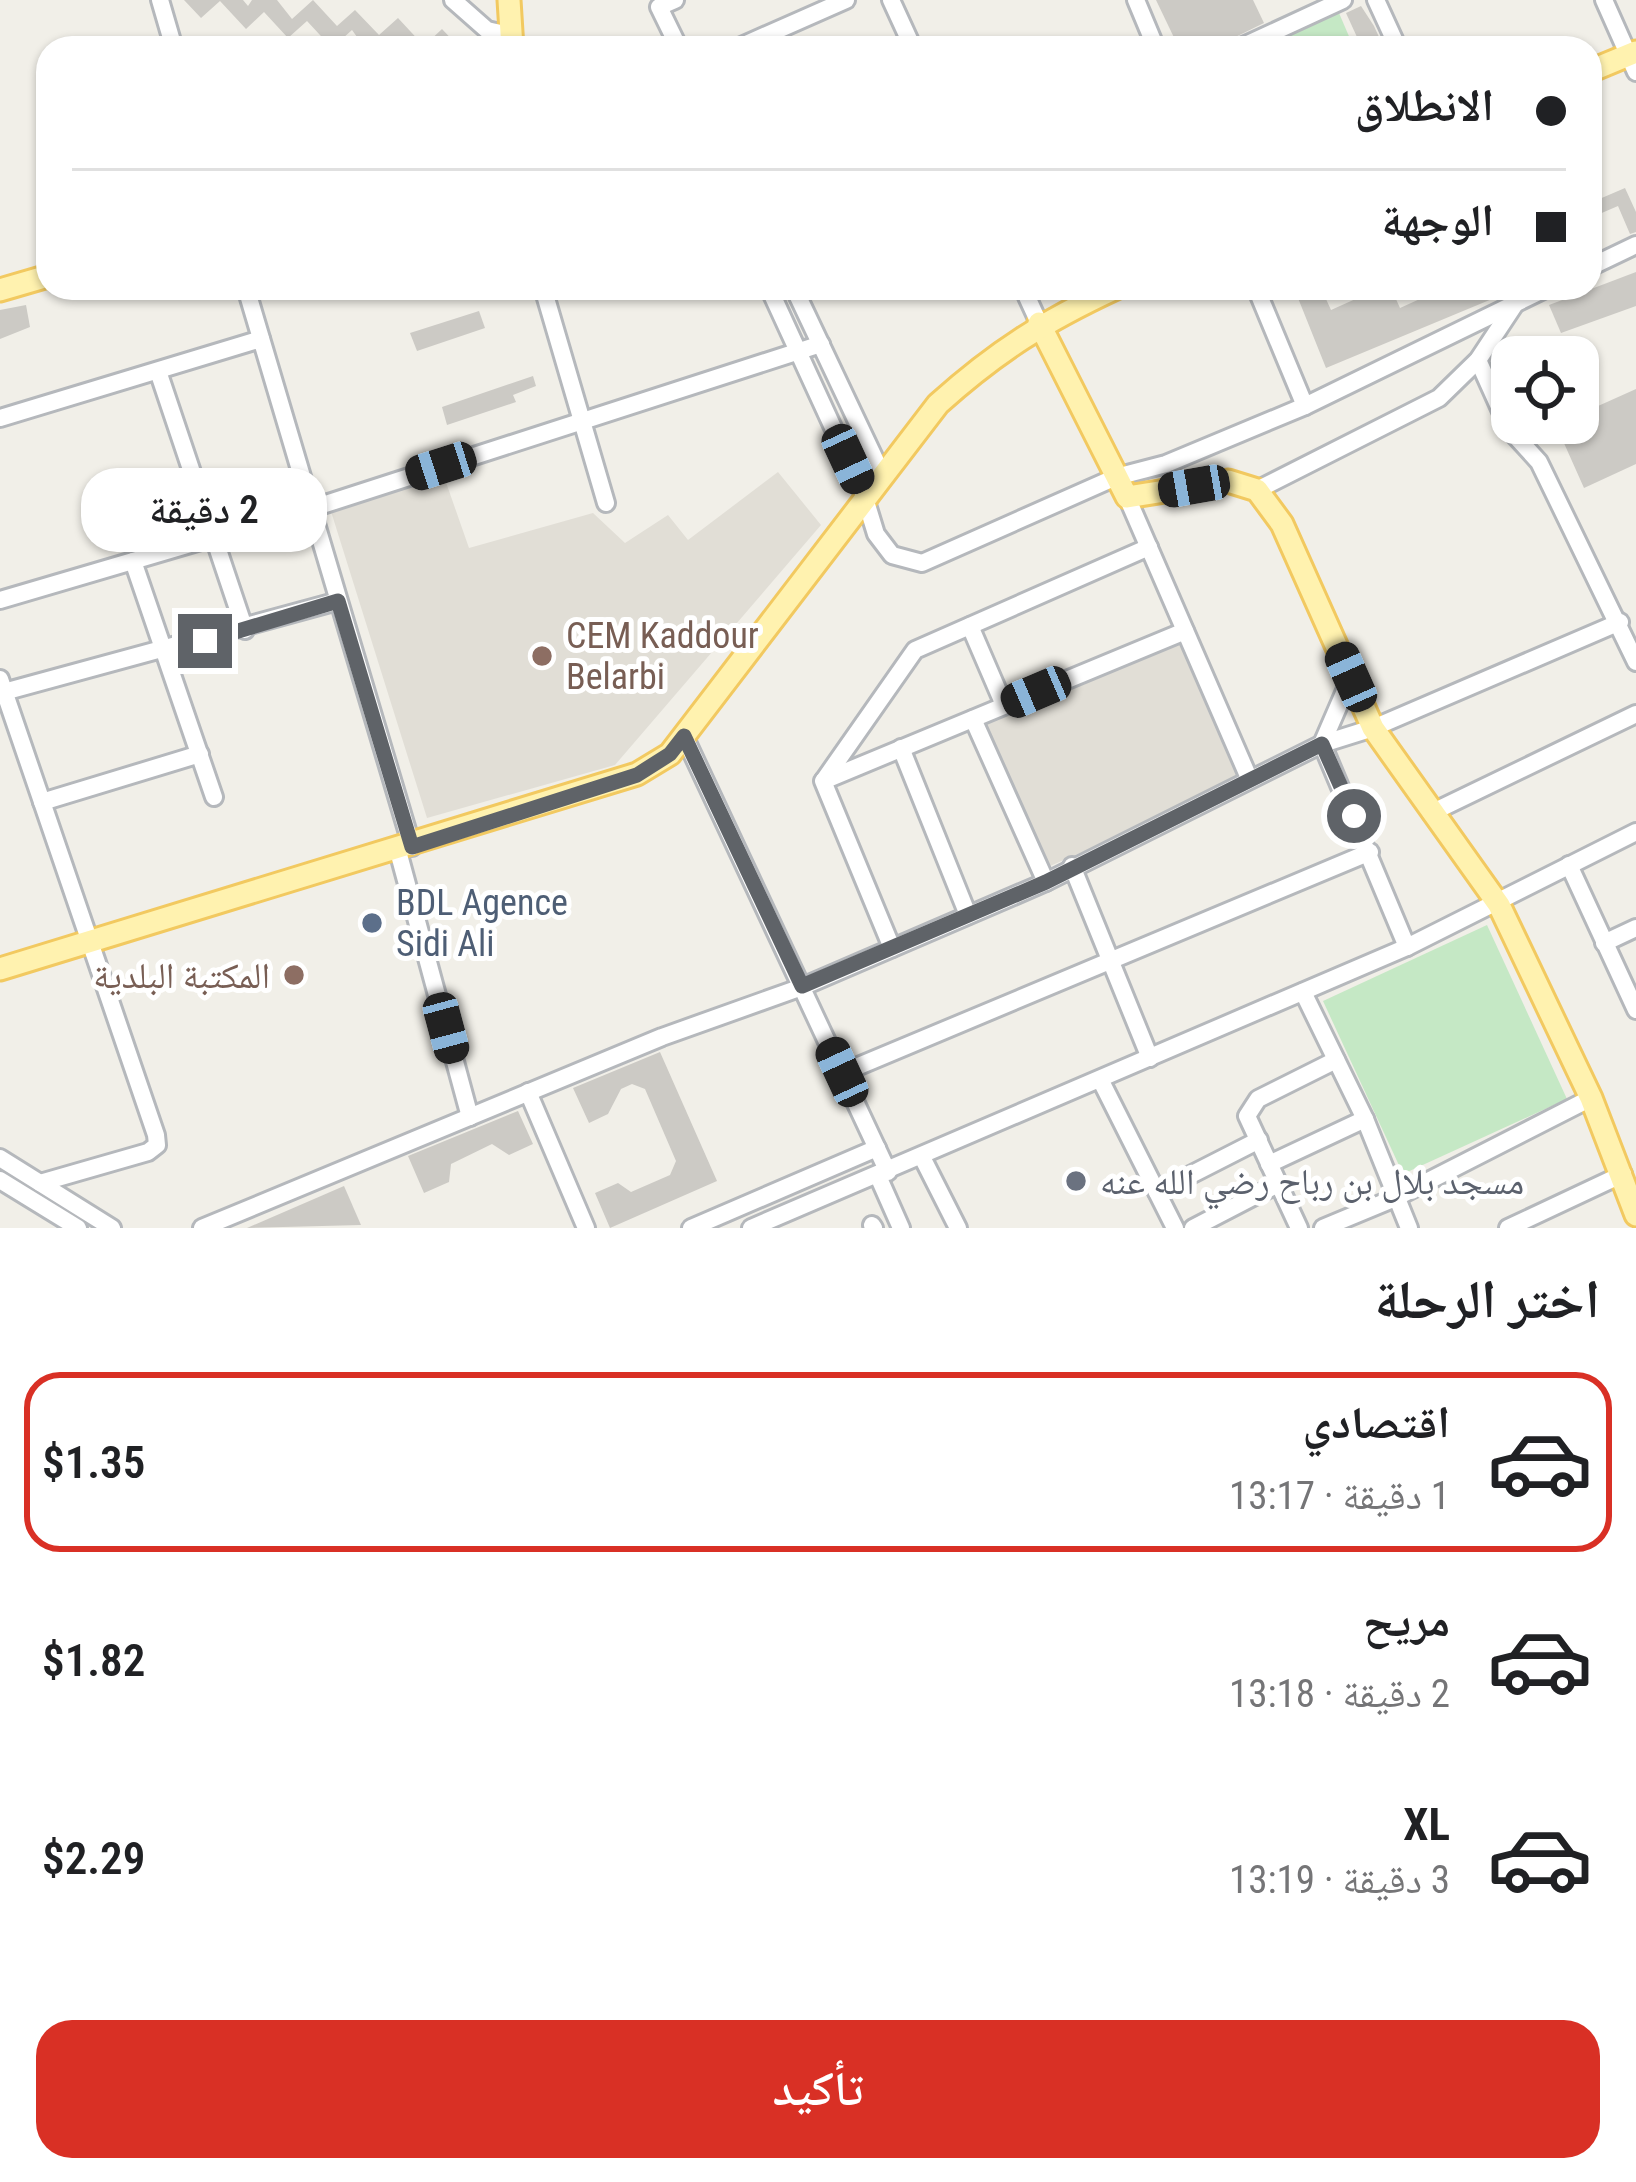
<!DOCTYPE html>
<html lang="ar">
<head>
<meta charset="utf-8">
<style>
  body { margin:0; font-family:"Roboto Condensed","Noto Naskh Arabic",sans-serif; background:#f2f2f2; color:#202124; direction:rtl; height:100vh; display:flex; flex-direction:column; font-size:45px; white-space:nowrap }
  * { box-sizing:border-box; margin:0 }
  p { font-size:39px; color:#757577 }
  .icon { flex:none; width:66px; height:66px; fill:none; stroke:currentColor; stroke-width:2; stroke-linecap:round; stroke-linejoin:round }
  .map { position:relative; height:1228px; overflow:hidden; direction:ltr }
  .drawer { display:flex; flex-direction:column; background:#fff; flex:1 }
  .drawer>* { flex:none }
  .hud { position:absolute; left:36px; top:36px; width:1566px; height:264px; border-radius:36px; box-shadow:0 3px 9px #0004; direction:rtl; display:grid; align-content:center; height:264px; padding:0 36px; background:#fff }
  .controls { position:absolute; left:1491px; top:336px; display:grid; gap:24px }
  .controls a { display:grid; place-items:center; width:108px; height:108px; border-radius:24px; background:#fff; box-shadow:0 3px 9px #0004; font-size:60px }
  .end { position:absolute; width:54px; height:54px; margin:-27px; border:15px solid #5f6368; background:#fff; box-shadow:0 0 0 6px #fff }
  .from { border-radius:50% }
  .bubble { position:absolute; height:84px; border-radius:36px; background:#fff; box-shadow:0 3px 9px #0004; font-size:39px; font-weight:600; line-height:84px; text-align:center; direction:rtl }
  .car { position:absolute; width:36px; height:72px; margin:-36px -18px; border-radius:15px; box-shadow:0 0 9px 3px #0007; background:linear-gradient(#222 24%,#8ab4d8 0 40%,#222 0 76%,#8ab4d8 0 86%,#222 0) }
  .hud b { display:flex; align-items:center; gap:42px; height:114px; font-size:45px }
  .hud b+b { border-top:3px solid #e0e0e0 }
  .hud i { width:30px; height:30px; background:#202124 }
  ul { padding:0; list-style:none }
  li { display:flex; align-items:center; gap:36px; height:180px; margin:0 24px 18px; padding:0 12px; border:6px solid transparent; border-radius:36px }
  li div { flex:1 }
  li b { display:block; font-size:45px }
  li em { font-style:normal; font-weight:600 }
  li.selected { border-color:#d93025 }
  li>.icon { width:108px; height:108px; stroke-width:1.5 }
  h2 { padding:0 36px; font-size:54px; line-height:144px }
  .action { display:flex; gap:24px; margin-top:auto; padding:24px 36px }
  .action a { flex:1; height:138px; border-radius:36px; background:#d93025; color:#fff; font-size:48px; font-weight:600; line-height:138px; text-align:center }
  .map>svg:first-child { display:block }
</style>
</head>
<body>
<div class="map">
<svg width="1636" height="1228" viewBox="0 0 1636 1228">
  <rect width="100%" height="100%" fill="#f1efe8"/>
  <g fill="#e1ded6">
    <polygon points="441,468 469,548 593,513 625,543 668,515 688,540 778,472 821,525 615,765 427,818 329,505"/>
    <polygon points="1185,631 1242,782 1041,870 973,719"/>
  </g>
  <g fill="#c5e8c5">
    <polygon points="1339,13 1354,48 1263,48"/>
    <polygon points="1487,925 1567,1099 1403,1174 1323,1001"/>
  </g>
  <g fill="#cccac5">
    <polygon points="184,0 243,0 248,6 252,0 277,0 292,19 313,0 337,26 355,10 379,35 398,18 424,46 442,29 460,48 404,48 395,38 390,48 365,48 352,30 332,48 307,21 288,38 264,12 246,29 220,1 201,18"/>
    <polygon points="1156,0 1253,0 1264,23 1213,48 1179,48"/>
    <polygon points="1361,6 1374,26 1384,48 1362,48 1346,13"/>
    <polygon points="1625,188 1636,212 1636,232 1630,234 1618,206 1590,218 1590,203"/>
    <polygon points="1636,272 1636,306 1561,333 1549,305"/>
    <polygon points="1294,288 1321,288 1331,310 1380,288 1391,288 1400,308 1444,288 1487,288 1492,299 1326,368"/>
    <polygon points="26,305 30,327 0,339 0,310"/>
    <polygon points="479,311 485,328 417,351 410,333"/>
    <polygon points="533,376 536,386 513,395 516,402 447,425 442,407"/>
    <polygon points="1636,389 1636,464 1584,488 1555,423 1578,423 1578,415"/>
    <polygon points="660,1052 717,1181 610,1228 595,1193 618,1183 631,1192 670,1175 676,1161 645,1089 632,1084 621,1089 608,1114 589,1123 573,1088"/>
    <polygon points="518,1111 533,1144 509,1155 492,1144 451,1164 449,1182 424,1193 408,1156"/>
    <polygon points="344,1186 361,1225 247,1228"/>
  </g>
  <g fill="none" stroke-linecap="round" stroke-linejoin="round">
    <defs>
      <g id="minor">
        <polyline points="160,0 174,48"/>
        <polyline points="453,0 487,30 509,35"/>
        <polyline points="675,0 659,7 679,48"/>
        <polyline points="891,0 913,48"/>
        <polyline points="1136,0 1156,48"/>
        <polyline points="1376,0 1398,48"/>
        <polyline points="1604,0 1636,72"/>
        <polyline points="737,48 846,0"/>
        <polyline points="1239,48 1343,0"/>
        <polyline points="1590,267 1636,245"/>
        <polyline points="246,288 412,847"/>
        <polyline points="543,288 606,503"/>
        <polyline points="769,288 864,495 876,534 892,555 922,563 1116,477 1166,464 1305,406 1547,288"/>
        <polyline points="794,288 881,472"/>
        <polyline points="1023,288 1039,323"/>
        <polyline points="1256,288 1305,406"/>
        <polyline points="1478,360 1509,429 1539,462 1636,662"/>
        <polyline points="158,371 245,630"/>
        <polyline points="0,418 261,339"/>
        <polyline points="1257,490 1439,398 1478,360 1515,304 1508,288"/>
        <polyline points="1127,497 1249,778"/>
        <polyline points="133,561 214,797"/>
        <polyline points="0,600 313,508 821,344"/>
        <polyline points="970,626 1004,705"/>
        <polyline points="1351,677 1322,744 1407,947"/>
        <polyline points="0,679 156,1135 157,1145 148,1152 40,1183"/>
        <polyline points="0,693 338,601"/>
        <polyline points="973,719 1046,882"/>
        <polyline points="684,736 888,1172"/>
        <polyline points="901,748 968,915"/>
        <polyline points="824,780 915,650 1149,547"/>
        <polyline points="42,802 200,754"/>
        <polyline points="1431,813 1636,714"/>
        <polyline points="398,851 470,1117"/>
        <polyline points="1569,865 1636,1010"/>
        <polyline points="1072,866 1150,1058"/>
        <polyline points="1604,943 1636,928"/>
        <polyline points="892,948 823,781 1185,631"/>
        <polyline points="1303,992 1365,1119 1409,1228"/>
        <polyline points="842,1073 1370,852"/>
        <polyline points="1101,1081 1175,1228"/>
        <polyline points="528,1092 586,1228"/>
        <polyline points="922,1157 958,1228"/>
        <polyline points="0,1158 112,1228"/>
        <polyline points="1269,1164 1365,1119"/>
        <polyline points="878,1176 901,1228"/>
        <polyline points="0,1180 78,1228"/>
        <polyline points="1157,1192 1259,1140"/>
        <polyline points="872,1225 874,1228"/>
        <polyline points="202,1228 662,1037 802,987 1046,882 1322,744 1373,728 1620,622"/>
        <polyline points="691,1228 877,1148"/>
        <polyline points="751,1228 1407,947 1636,832"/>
        <polyline points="1193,1228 1278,1184"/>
        <polyline points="1299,1228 1247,1116 1258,1099 1336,1060"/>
        <polyline points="1323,1228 1395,1198 1591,1098"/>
        <polyline points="1508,1228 1623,1174"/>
      </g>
      <g id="major">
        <polyline points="509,0 512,48"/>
        <polyline points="1590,71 1636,52"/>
        <polyline points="0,290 48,276"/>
        <polyline points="1039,323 1127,497 1228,481 1257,490 1282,524 1373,728 1499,905 1591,1098 1636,1215"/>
        <path d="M0 969 637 774 670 754 938 404C997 351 1045 321 1116 288"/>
      </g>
    </defs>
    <use href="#minor" stroke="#b5b8bc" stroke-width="22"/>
    <use href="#major" stroke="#f2c960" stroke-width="27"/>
    <use href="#minor" stroke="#fff" stroke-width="16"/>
    <use href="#major" stroke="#fff2af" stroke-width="21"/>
  </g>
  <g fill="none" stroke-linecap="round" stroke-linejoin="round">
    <polyline stroke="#5f6368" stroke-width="15" points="205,641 338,601 412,847 637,775 670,754 684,736 802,986 1046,882 1322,744 1354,816"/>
  </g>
  <g fill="#8d6e63" stroke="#fff" stroke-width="4.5">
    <circle cx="542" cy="656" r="12"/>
    <circle cx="294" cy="975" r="12"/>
  </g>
  <circle fill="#5c6f8a" stroke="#fff" stroke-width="4.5" cx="372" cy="923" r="12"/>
  <circle fill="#6b7280" stroke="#fff" stroke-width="4.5" cx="1076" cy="1181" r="12"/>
  <g text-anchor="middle" stroke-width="10" stroke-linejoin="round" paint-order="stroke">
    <g font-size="36" fill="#785e54" stroke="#fff" text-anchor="start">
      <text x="566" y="648">CEM Kaddour<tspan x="566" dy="41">Belarbi</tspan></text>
      <text x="270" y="988" text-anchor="end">المكتبة البلدية</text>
    </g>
    <g font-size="36" fill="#4e5e75" stroke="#fff" text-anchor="start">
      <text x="396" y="915">BDL Agence<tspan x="396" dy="41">Sidi Ali</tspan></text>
    </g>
    <g font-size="36" fill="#5b616d" stroke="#fff" text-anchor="start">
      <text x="1100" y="1194">مسجد بلال بن رباح رضي الله عنه</text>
    </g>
  </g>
</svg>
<div class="controls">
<a><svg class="icon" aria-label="locate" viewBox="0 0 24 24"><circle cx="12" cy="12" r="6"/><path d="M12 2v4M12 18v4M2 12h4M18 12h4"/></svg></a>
</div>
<i class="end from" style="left:1354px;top:816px"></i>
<i class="end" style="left:205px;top:641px"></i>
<div class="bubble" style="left:81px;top:468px;width:246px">2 دقيقة</div>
<i class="car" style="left:848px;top:459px;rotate:155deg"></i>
<i class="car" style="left:441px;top:466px;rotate:252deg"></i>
<i class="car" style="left:1194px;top:486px;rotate:260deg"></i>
<i class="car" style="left:1351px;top:677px;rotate:336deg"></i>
<i class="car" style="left:1036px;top:692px;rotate:247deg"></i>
<i class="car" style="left:446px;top:1028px;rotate:165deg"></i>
<i class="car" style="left:842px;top:1072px;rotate:335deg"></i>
<div class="hud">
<b><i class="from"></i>الانطلاق</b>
<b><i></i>الوجهة</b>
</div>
</div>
<section class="drawer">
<h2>اختر الرحلة</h2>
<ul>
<li class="selected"><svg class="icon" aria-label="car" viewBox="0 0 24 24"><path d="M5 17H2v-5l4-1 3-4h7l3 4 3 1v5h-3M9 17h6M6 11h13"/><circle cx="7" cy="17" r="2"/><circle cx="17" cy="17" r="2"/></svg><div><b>اقتصادي</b><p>1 دقيقة · 13:17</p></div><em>$1.35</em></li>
<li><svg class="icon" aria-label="car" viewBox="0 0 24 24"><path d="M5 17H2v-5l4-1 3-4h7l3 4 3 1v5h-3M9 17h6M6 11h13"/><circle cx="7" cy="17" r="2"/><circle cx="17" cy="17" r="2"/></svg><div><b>مريح</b><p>2 دقيقة · 13:18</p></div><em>$1.82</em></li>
<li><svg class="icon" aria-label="car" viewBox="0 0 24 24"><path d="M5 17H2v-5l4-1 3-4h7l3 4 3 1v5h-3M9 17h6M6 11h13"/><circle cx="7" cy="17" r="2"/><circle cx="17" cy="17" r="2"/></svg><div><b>XL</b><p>3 دقيقة · 13:19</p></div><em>$2.29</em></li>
</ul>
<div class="action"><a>تأكيد</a></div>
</section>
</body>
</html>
